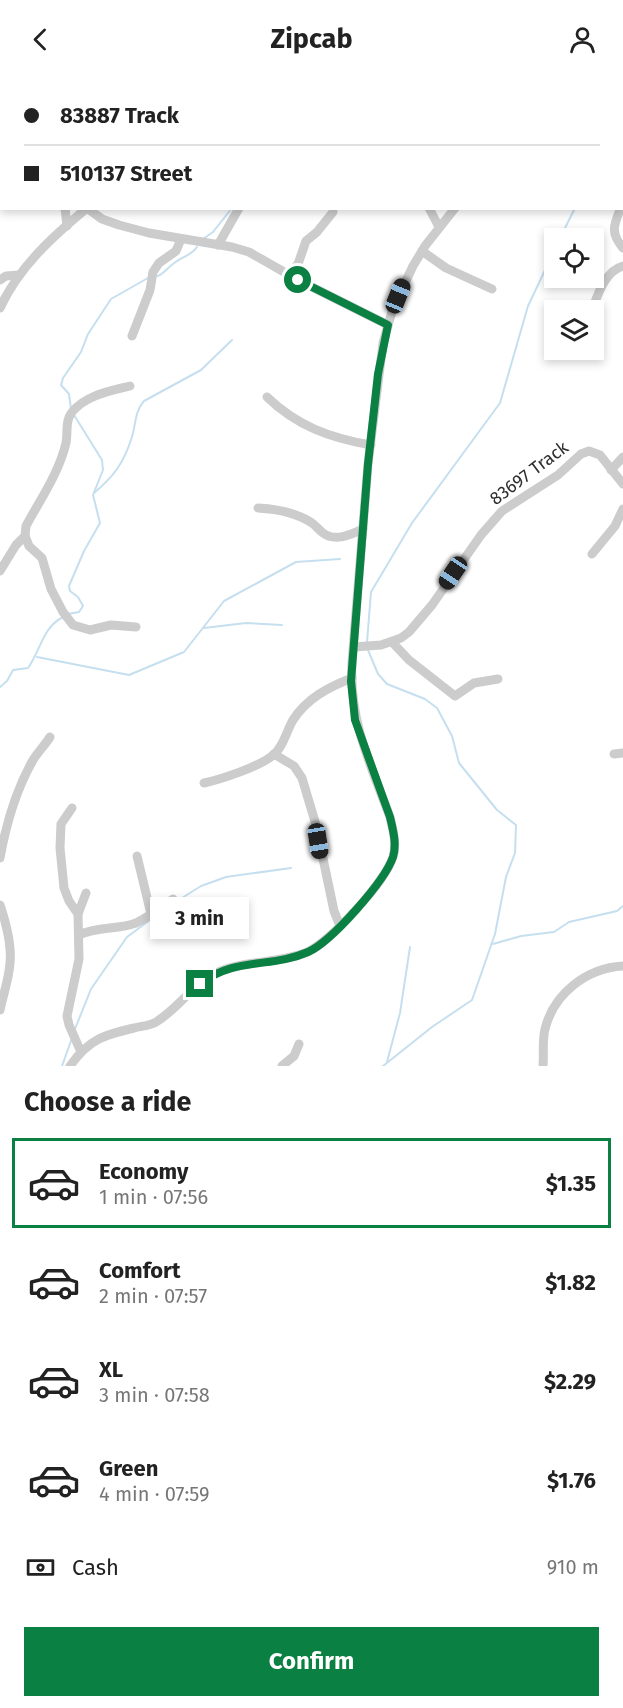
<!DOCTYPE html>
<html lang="en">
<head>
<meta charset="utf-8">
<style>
  body { margin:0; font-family:"Fira Sans",sans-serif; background:#f2f2f2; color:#222; height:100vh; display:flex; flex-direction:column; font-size:22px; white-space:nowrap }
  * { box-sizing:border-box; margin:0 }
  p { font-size:20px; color:#767676 }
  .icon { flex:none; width:33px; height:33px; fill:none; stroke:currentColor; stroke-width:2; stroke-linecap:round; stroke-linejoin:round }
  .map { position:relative; height:988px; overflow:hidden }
  .drawer { display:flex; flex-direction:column; background:#fff; flex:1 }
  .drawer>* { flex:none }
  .banner { position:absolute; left:0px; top:0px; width:624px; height:132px; box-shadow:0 3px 9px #0003; display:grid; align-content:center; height:132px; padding:0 24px; background:#fff }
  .tools { position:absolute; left:544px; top:150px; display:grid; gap:12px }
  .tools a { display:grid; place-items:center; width:60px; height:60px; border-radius:0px; background:#fff; box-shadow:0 3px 9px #0003; font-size:30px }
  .end { position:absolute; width:27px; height:27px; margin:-14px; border:8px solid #0b8043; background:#fff; box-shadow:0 0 0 3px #fff }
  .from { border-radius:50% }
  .bubble { position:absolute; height:42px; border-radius:0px; background:#fff; box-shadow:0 3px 9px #0003; font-size:20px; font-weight:700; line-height:42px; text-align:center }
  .car { position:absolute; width:18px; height:36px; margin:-18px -9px; border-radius:8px; box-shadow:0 0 4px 2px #0007; background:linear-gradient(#222 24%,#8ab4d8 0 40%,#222 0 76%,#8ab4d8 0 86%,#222 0) }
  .banner b { display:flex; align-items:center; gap:21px; height:57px; font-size:22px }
  .banner b+b { border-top:2px solid #e0e0e0 }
  .banner i { width:15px; height:15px; background:#222 }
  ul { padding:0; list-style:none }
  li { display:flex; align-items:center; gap:18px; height:90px; margin:0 12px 9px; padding:0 12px; border:3px solid transparent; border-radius:0px }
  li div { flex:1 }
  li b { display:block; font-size:22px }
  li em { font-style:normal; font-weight:700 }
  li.active { border-color:#0b8043 }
  li>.icon { width:54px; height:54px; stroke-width:1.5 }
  h2 { padding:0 24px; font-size:27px; line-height:72px }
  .pay { display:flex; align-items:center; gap:15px; height:66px; padding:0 24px; font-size:22px }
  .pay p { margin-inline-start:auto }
  .cta { display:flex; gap:12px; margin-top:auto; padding:12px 24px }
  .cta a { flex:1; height:69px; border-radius:0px; background:#0b8043; color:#fff; font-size:24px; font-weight:700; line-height:69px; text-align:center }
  header { display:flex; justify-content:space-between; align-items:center; height:78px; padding:0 24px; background:#fff; font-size:27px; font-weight:700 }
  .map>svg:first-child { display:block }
</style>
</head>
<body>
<header><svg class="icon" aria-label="back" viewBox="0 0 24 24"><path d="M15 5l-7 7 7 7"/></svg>Zipcab<svg class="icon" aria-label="person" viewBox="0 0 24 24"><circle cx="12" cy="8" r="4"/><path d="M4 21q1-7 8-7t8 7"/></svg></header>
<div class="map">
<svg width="623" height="988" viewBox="0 0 623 988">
  <rect width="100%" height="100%" fill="#fff"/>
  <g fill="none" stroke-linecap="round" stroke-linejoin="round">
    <g stroke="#c6dfef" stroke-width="2">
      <polyline points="245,2 246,0"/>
      <polyline points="622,31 623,31"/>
      <polyline points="560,160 575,130"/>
      <polyline points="203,161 213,154 232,130"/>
      <path d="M158 198C165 195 167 190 173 186 181 179 191 178 197 169"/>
      <polyline points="71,331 69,316 61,307 63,300 81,274 88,256 111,221 148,200"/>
      <path d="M94 415C113 399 123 386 131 362 136 349 134 334 144 323L201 292 232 262"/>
      <polyline points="68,536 79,534 83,528 78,519 70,513 69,508 84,473 100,445 93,417 103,392 102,382 74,337"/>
      <polyline points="204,550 246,545 282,547"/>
      <polyline points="367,564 371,514 412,445 500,325 528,228 555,171"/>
      <polyline points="368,572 378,596 387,606 425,621 437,630 452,658 459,685 497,732 516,747 515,775 506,799 495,856 472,922 432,949 383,988"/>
      <polyline points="37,579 129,597 184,574 224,523 296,484 340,481"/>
      <path d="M0 609 7 603 13 592 28 590C41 572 42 550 63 539"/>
      <polyline points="174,825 201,808 226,799 291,790"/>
      <polyline points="493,866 521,858 554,854 569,844 617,833 623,828"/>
      <polyline points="75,951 91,911 127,859 150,842"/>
      <polyline points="387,984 400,935 410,869"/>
      <polyline points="62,988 72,960"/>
    </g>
    <g stroke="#ccc" stroke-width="9">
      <polyline points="34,2 35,0"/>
      <polyline points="178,2 179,0"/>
      <polyline points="285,2 285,0"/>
      <polyline points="577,2 578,0"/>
      <polyline points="0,70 2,70"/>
      <polyline points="65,130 67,148"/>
      <polyline points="87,130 102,141 119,147 149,155 232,169 249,174 298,202 388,247"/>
      <polyline points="429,130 439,149"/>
      <path d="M620 132C613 148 611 156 623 170"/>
      <polyline points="218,167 239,130"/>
      <polyline points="422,173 446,190 492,211"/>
      <polyline points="289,196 298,186 306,163 317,154 333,134"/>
      <polyline points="0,202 6,198 19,197"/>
      <path d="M0 230C19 189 52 159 87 130"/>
      <path d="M592 232C598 216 605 193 623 188"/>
      <polyline points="132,258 150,212 153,194 159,185 176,173 181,161"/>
      <path d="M267 319C297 348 330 360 371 367"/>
      <polyline points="611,392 623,379"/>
      <path d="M258 430C276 431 297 435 312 445 316 448 319 452 323 455 335 464 350 457 363 451"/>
      <polyline points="25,458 29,468 42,480 51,511 63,534 73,547 90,552 111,547 136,549"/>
      <polyline points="592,476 615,448 623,431"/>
      <path d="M0 493 16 467 25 458 26 448C40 422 59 395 66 365 68 354 65 343 72 334 86 317 110 313 130 308"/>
      <polyline points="392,564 409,582 455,618 474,605 498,601"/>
      <polyline points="354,569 381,567 401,560 409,554 432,527 481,457 502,433 558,397 581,376 589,373 600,377 623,406"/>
      <polyline points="274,676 294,688 302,700 316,747 334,833 340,848"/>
      <polyline points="614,676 623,675"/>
      <path d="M204 705C222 701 258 689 272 678 283 670 286 654 293 642 307 620 329 609 352 600"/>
      <polyline points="72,730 61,746 60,770 64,810 69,823 78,836"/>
      <polyline points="137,778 151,836"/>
      <path d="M0 780C6 746 16 712 33 682 38 674 45 667 50 659"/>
      <path d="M0 827C6 845 12 866 10 885 9 901 3 917 0 932"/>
      <path d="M79 857C97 848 118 852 136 845 149 839 161 829 173 821"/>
      <polyline points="81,974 69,947 67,938 79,881 78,836 86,815"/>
      <path d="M70 988C89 961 104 957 134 950 141 948 150 948 156 944 178 931 193 906 216 895 244 882 276 886 305 875 329 866 385 804 393 779 397 766 393 752 390 739 370 686 349 642 352 584L368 386 383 265 393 230 413 188 425 168 455 130"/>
      <polyline points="282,988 294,978 299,966"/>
      <path d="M543 988C544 976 542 963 545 951 554 915 587 890 623 888"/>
    </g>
  </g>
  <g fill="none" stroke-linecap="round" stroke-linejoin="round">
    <path stroke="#0b8043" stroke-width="8" d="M200 906C234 879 272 890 308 874 331 864 385 803 393 779 397 766 393 752 390 739L355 642 351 603 368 386 378 296 388 247 298 202"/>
  </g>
  <g text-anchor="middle" stroke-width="6" stroke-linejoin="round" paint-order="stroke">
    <g font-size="18" fill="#2f2f2f" stroke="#fff">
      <text transform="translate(529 395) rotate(-37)" y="6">83697 Track</text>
    </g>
  </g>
</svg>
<div class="tools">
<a><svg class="icon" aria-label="locate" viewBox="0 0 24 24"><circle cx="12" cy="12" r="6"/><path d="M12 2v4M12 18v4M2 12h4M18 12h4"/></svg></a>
<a><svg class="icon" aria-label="layers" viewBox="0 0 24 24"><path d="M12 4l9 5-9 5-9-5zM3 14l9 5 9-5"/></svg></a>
</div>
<i class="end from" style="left:298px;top:202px"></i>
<i class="end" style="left:200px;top:906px"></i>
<div class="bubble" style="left:150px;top:819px;width:99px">3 min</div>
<i class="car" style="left:398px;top:218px;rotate:22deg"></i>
<i class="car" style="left:453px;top:495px;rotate:214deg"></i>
<i class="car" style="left:318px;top:763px;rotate:171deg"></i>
<div class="banner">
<b><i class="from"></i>83887 Track</b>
<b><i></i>510137 Street</b>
</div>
</div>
<section class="drawer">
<h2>Choose a ride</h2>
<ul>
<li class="active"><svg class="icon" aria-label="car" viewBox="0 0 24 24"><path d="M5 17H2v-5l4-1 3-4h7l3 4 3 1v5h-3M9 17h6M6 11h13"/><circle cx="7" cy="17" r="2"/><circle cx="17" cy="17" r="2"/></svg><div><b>Economy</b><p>1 min · 07:56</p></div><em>$1.35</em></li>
<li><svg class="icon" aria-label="car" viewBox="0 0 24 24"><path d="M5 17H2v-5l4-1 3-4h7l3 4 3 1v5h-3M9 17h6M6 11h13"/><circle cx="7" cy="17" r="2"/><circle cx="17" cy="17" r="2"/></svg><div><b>Comfort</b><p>2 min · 07:57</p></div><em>$1.82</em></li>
<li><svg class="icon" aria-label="car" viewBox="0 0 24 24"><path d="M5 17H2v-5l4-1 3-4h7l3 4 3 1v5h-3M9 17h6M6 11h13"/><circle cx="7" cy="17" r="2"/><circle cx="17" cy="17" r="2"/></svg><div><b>XL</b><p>3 min · 07:58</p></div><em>$2.29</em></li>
<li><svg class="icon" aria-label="car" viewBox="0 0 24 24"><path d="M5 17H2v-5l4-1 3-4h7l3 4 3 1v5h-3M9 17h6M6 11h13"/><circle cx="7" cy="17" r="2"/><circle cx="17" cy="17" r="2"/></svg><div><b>Green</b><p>4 min · 07:59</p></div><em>$1.76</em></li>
</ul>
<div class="pay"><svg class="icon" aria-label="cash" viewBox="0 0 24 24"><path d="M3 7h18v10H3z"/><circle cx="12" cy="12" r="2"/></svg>Cash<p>910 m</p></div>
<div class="cta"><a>Confirm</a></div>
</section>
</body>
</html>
